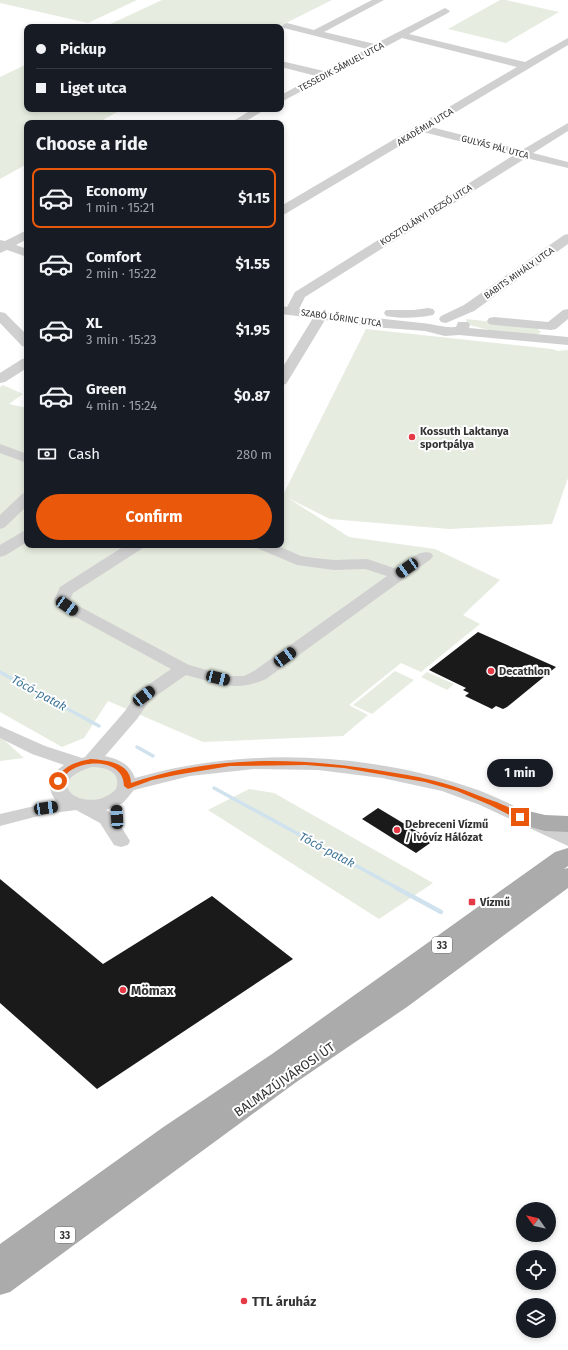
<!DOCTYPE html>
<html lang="en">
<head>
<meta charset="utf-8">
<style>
  body { margin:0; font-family:"Fira Sans",sans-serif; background:#242831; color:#f1f3f6; height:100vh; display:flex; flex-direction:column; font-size:15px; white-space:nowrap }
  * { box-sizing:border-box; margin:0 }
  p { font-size:13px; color:#9ea1a6 }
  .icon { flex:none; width:22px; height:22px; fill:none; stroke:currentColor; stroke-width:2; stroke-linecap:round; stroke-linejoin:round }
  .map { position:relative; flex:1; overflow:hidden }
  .drawer { position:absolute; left:24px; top:120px; width:260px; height:428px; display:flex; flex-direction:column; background:#171b24; border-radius:8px; box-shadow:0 2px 6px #0003 }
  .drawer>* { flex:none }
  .hud { position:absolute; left:24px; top:24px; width:260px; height:88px; border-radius:8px; box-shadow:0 2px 6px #0003; display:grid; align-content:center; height:88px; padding:0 12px; background:#171b24 }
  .needle { width:26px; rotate:304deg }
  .controls { position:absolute; left:516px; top:1202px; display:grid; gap:8px }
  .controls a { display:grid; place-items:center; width:40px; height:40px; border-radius:50%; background:#171b24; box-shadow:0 2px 6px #0003; font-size:20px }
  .end { position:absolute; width:18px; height:18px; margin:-9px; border:5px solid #ea580c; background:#fff; box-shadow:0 0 0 2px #fff }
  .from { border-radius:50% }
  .bubble { position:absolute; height:28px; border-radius:14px; background:#171b24; box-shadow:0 2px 6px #0003; font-size:13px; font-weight:700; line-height:28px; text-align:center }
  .car { position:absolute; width:12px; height:24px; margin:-12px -6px; border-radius:5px; box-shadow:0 0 3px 1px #0007; background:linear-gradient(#222 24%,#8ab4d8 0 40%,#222 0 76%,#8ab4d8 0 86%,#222 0) }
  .hud b { display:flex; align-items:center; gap:14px; height:38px; font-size:15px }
  .hud b+b { border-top:1px solid #363941 }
  .hud i { width:10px; height:10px; background:#f1f3f6 }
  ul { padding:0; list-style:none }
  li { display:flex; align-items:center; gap:12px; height:60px; margin:0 8px 6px; padding:0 4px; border:2px solid transparent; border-radius:8px }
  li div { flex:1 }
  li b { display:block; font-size:15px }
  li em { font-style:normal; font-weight:700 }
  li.selected { border-color:#ea580c }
  li>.icon { width:36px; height:36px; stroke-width:1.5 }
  h2 { padding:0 12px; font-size:18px; line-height:48px }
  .pay { display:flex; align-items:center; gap:10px; height:44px; padding:0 12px; font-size:15px }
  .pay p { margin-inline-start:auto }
  .button { display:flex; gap:8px; margin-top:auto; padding:8px 12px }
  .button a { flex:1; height:46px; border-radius:24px; background:#ea580c; color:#fff; font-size:16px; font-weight:700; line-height:46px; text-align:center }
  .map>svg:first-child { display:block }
</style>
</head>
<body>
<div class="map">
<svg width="568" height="1350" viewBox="0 0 568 1350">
  <rect width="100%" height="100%" fill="#fff"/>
  <g fill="#e6ecdf">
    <polygon points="0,0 137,0 88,23 0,3"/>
    <polygon points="162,0 332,0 278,27 104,27"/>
    <polygon points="500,0 506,0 559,12 506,43 448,29"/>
    <polygon points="27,64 27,109 122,109 98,123 27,123 27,164 0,179 0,77"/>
    <path d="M466 319 530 326 536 327 541 332C530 342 484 329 470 325L467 323Z"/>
    <polygon points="366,329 552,349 558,351 568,350 568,478 552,524 449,529 330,519 288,498 349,537 435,549 500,580 463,615 480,624 421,672 401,663 349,705 368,715 343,736 203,742 108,701 84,738 62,747 0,712 0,387 3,385 23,394 9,404 27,408 27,545 281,545 281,494 283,495"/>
    <polygon points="395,671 414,680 372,714 353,705"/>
    <polygon points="427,672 454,684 447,690 421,677"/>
    <polygon points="0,738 3,739 24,758 0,761"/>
    <polygon points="106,766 120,776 115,795 87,802 69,795 65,781 84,767"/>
    <polygon points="249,789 274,793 433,883 379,919 208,810"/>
  </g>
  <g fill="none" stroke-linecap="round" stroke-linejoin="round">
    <g stroke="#cfe2ee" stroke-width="3.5">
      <polyline points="0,672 99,726"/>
      <polyline points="137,747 153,756"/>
      <polyline points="214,788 397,888"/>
    </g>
    <polyline stroke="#cfe2ee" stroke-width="4.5" points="395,887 441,912"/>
  </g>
  <g fill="#1a1a1a">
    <polygon points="478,632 556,667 507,707 503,709 496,706 492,709 465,696 469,693 463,690 466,688 429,670"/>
    <polygon points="378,808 433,841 416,853 362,819"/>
    <polygon points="0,879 103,964 212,896 293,959 97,1089 0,1003"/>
  </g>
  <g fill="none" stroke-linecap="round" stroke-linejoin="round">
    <g fill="#d0d0d0" fill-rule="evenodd">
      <path d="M372 0H384L324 32 375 44 445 8 450 11 448 13 409 34 525 62 568 38V45L431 127 522 150 568 123V131L533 153 568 162V168L526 158 305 297 299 309C340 314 381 319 422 323 434 324 444 328 456 327L458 322H468L470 325 469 328 568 337V345L459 335 445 336 425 331 373 327 325 320 288 381 286 384 281 385V370L313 318 281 314V306L287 307 295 292 514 155 423 132 285 214 281 215V206L517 67 402 38 281 102V95L316 76 281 67V61L324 71 367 49 284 28 282 26 284 24 287 23 314 30Z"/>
      <polygon points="253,109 266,109 243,123 230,123"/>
      <polygon points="27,230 27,239 16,245 27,249 27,257 7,250 0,253 0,240 5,241"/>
      <polygon points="568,234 568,244 474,311 446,323 441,322 439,319 441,316 464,305 564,235"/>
      <path d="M428 308 433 309 435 312 433 315C418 318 401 319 386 316L384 313 386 310H414Z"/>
      <polygon points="568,309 568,319 556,329 551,330 494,325 489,324 487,321 489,318 494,317 548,322 563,310"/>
      <polygon points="0,312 5,313 27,335 27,347 22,346 0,323"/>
      <polygon points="27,358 27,368 5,382 0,383 0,373 22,359"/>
      <polygon points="0,444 27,454 27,463 0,453"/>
      <polygon points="27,492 27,506 5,527 0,529 0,515 22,494"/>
      <polygon points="27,530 27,542 6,555 0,557 0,545 22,532"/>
      <path d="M126 545H145L143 548 73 593 70 600 73 603 189 665 228 676H244L254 671 387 576 365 569 334 570 297 565 257 548 255 545H276L301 556 314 558 334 560 367 559 397 569C407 562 418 549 431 553L433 556 431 559 266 679C235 693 217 683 186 675L150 700 137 719 105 756C118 759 130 764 135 778 244 746 371 752 478 790 509 802 538 818 568 832V846L480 805 442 791 382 778 318 770 254 769 190 776 134 790 123 803 106 810 114 815 130 841 128 845 121 847 114 845 100 823 76 810 46 814 0 826V814L56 801C45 787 50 774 64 765L32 754 0 738V726L45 746 82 758 85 757 125 711 138 692 171 669 61 609 54 600 60 587ZM92 767C106 767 122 772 116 789 91 817 35 784 92 767Z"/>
    </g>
    <g fill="#ababab" fill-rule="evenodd">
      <polygon points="520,809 545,815 568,816 568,832 545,831 512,822 509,817 512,812"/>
      <polygon points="568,848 568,866 564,869 568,868 568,888 407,1007 295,1083 10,1292 0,1295 0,1244 162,1128 272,1054 555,852"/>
    </g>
  </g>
  <path fill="#ea580c" d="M91 759C106 760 131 763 131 783 212 755 300 757 383 771 416 776 447 782 477 795 490 800 514 807 523 817L520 820 517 819 490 805 457 791 425 782 344 768 306 765 230 766 176 775 152 780 128 789 124 786C124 761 90 759 73 769 67 772 64 777 60 783H56L55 781C63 766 75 762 91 759Z"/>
  <g fill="#e63946" stroke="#fff" stroke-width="1.5">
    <circle cx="412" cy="437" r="4"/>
    <circle cx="491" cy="671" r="4"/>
    <circle cx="397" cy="830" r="4"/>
    <rect x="468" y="898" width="8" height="8" rx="2"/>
    <circle cx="123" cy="990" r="4"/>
    <circle cx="244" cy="1301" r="4"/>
  </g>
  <g text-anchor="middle" stroke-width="4" stroke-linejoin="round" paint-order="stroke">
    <g font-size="9" fill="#333" stroke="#fff">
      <text transform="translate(341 67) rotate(-28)" y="3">TESSEDIK SÁMUEL UTCA</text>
      <text transform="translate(425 127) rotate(-31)" y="3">AKADÉMIA UTCA</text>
      <text transform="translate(495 147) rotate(15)" y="3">GULYÁS PÁL UTCA</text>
      <text transform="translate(426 215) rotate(-32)" y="3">KOSZTOLÁNYI DEZSŐ UTCA</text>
      <text transform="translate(519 273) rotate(-35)" y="3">BABITS MIHÁLY UTCA</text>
      <text transform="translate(341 318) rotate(8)" y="3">SZABÓ LŐRINC UTCA</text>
    </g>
    <g fill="#fff" stroke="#707070" stroke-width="1">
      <rect x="432" y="937" width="20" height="16" rx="3"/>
      <rect x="55" y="1227" width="20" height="16" rx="3"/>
    </g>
    <g font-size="10" font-weight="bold" fill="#333">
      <text x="442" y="949">33</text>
      <text x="65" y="1239">33</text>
    </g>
    <g font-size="11" font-weight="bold" fill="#333" stroke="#fff" text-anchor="start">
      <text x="420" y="435">Kossuth Laktanya<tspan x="420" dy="13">sportpálya</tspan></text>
      <text x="499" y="675">Decathlon</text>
      <text x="405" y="828">Debreceni Vízmű<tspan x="405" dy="13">/ Ivóvíz Hálózat</tspan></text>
      <text x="480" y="906">Vízmű</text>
    </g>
    <g font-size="12" font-style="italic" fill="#3f7597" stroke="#fff">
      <text transform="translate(39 693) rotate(29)" y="4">Tócó-patak</text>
      <text transform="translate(327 850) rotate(28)" y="4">Tócó-patak</text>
    </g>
    <g font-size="13" font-weight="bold" fill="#333" stroke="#fff" text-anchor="start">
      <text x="131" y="995">Mömax</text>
      <text x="252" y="1306">TTL áruház</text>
    </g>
    <g font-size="13" fill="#333" stroke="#fff">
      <text transform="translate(284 1079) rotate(-35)" y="5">BALMAZÚJVÁROSI ÚT</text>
    </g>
  </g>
</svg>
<div class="controls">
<a><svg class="needle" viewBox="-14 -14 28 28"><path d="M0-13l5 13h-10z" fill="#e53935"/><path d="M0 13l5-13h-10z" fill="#9ea1a6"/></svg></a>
<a><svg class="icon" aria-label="locate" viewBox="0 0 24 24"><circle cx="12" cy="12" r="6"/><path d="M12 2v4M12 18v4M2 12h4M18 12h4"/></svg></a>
<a><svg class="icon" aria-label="layers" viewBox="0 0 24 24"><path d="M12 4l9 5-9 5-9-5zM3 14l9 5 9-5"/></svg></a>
</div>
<i class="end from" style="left:58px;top:781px"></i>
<i class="end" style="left:520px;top:817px"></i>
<div class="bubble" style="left:487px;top:759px;width:66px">1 min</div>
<i class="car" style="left:407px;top:568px;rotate:235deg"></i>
<i class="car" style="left:67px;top:606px;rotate:125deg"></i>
<i class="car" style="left:285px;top:657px;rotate:54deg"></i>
<i class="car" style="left:218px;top:678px;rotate:104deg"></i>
<i class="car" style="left:144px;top:696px;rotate:52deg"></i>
<i class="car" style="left:46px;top:808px;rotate:82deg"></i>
<i class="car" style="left:117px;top:817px;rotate:357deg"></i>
<div class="hud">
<b><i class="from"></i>Pickup</b>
<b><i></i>Liget utca</b>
</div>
<section class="drawer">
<h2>Choose a ride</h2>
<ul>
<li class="selected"><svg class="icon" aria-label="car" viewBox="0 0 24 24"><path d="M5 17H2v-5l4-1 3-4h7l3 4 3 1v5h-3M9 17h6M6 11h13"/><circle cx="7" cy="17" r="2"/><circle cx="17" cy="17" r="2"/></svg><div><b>Economy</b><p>1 min · 15:21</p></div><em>$1.15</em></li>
<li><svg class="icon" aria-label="car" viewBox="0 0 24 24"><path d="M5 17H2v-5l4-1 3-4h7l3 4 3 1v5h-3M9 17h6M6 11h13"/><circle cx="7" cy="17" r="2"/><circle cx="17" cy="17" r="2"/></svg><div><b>Comfort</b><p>2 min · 15:22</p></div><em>$1.55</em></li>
<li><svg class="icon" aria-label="car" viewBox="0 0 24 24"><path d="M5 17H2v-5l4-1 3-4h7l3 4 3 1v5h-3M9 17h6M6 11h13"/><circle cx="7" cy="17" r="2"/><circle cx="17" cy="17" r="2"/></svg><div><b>XL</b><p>3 min · 15:23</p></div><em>$1.95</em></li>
<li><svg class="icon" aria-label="car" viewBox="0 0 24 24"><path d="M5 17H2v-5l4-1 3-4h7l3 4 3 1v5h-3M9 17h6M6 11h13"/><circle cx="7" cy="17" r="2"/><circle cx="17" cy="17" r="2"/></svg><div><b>Green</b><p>4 min · 15:24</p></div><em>$0.87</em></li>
</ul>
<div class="pay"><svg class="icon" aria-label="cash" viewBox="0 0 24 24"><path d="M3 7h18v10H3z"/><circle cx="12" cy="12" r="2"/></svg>Cash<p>280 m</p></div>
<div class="button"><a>Confirm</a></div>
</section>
</div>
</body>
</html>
